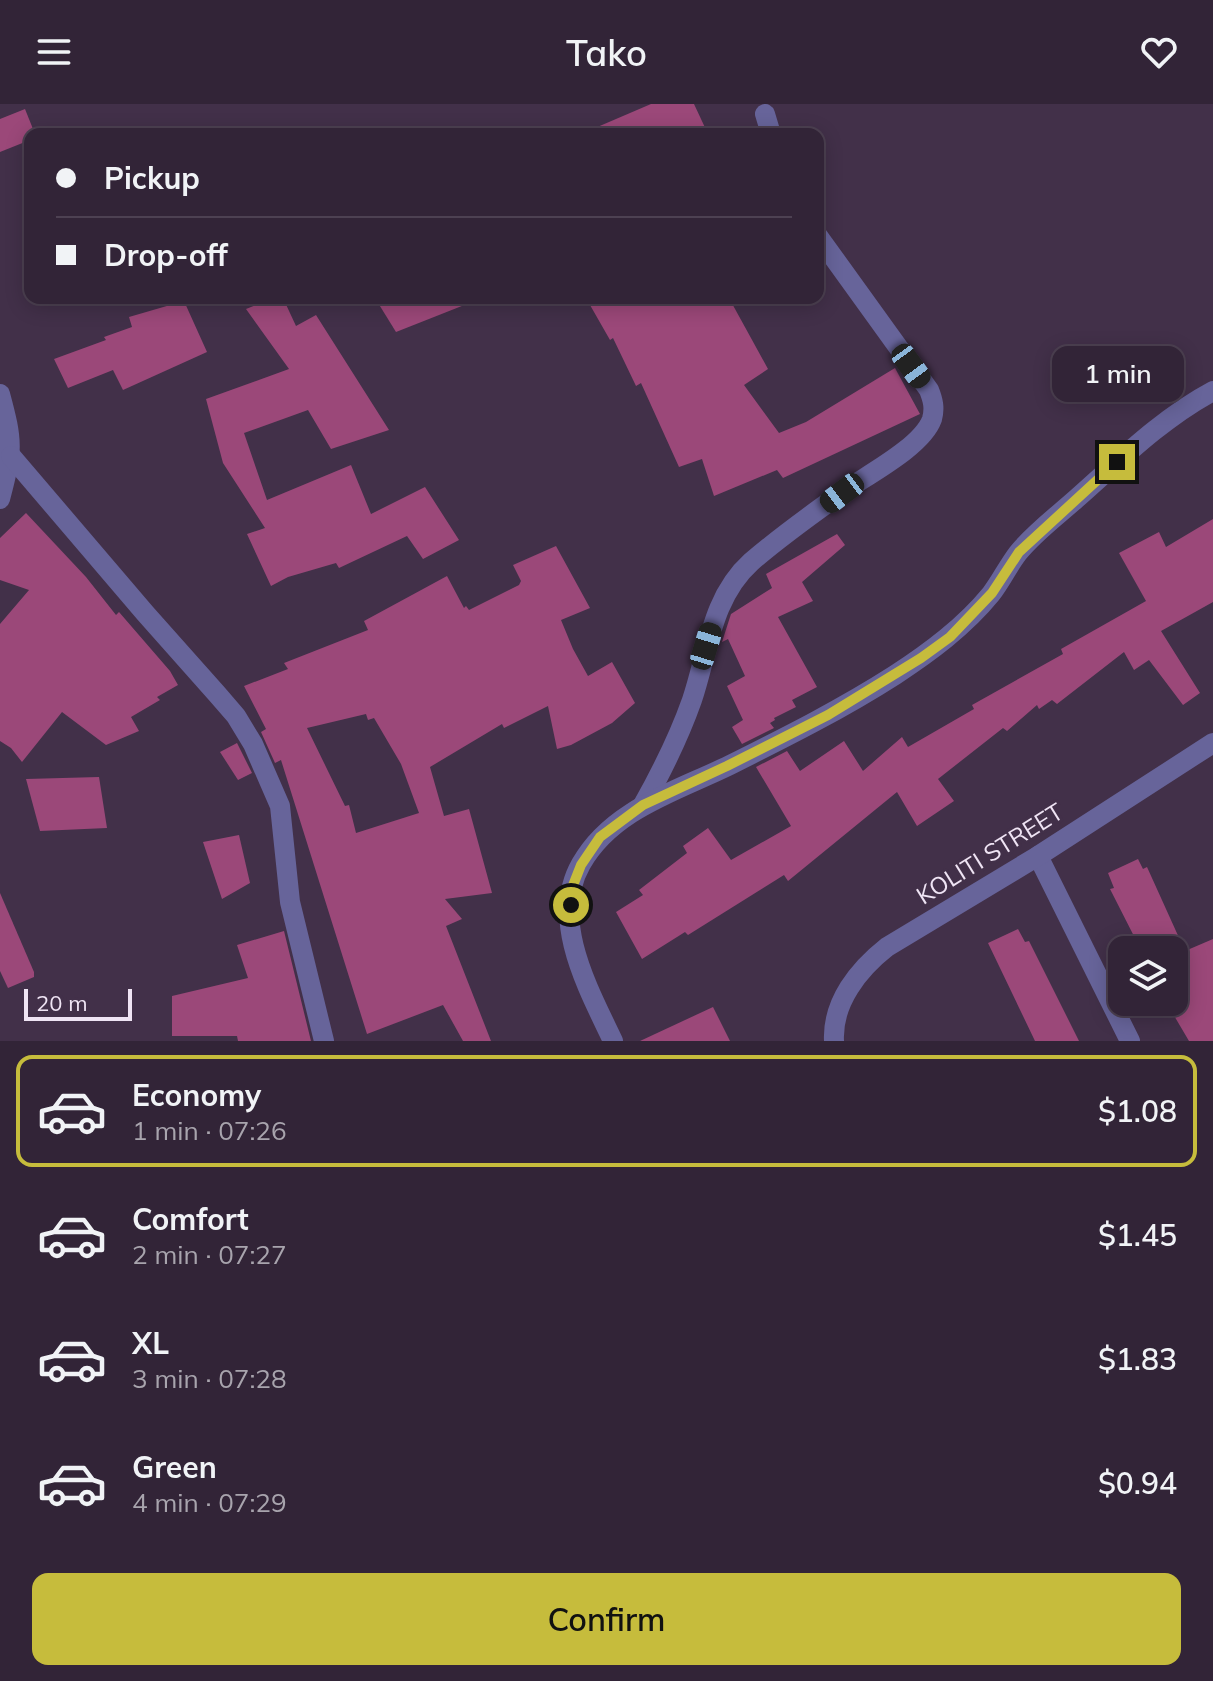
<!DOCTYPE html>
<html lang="en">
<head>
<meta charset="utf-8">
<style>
  body { margin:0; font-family:Mulish,sans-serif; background:#3d3042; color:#f1f3f6; height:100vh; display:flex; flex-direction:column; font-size:30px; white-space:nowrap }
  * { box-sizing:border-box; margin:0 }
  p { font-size:26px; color:#a8a4ad }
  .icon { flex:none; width:44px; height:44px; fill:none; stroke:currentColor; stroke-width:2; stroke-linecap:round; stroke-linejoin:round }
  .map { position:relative; height:937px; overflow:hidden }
  .drawer { display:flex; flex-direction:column; background:#322437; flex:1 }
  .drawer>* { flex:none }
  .guide { position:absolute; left:24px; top:24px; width:800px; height:176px; border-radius:16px; box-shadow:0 4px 20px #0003,0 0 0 2px #4d4152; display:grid; align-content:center; height:176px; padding:0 32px; background:#322437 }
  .buttons { position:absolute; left:1108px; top:832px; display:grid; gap:16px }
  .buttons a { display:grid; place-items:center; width:80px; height:80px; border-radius:16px; background:#322437; box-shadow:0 4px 20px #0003,0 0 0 2px #4d4152; font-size:40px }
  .scale { position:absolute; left:24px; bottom:20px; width:108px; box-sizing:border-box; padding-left:8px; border:4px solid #efe4f4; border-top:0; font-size:22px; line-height:28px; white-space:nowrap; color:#efe4f4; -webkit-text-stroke:6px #423049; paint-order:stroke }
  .end { position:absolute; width:36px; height:36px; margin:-18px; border:10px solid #c6bc3c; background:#111; box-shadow:0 0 0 4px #111 }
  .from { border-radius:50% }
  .bubble { position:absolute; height:56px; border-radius:16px; background:#322437; box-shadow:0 4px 20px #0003,0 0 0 2px #4d4152; font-size:26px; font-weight:600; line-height:56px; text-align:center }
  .car { position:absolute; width:24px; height:48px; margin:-24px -12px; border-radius:10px; box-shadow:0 0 6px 2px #0007; background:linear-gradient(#222 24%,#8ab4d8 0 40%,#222 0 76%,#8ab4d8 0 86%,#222 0) }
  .guide b { display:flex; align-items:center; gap:28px; height:76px; font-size:30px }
  .guide b+b { border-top:2px solid #4d4152 }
  .guide i { width:20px; height:20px; background:#f1f3f6 }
  ul { padding:14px 0 0; list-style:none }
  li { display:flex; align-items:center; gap:24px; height:112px; margin:0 16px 12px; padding:0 16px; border:4px solid transparent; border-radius:16px }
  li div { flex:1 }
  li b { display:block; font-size:30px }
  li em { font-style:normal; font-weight:600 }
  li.on { border-color:#c6bc3c }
  li>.icon { width:72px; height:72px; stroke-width:1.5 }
  .button { display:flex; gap:16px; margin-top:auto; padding:16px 32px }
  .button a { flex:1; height:92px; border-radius:16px; background:#c6bc3c; color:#111; font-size:32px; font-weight:600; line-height:92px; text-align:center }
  header { display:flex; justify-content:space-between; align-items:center; height:104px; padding:0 32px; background:#322437; font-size:36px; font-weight:600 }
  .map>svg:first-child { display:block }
</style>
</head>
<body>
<header><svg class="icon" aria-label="menu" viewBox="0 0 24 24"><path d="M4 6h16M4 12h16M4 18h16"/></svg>Tako<svg class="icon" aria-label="heart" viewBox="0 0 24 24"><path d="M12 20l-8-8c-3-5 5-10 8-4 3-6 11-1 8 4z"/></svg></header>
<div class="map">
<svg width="1213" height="937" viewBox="0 0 1213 937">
  <rect width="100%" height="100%" fill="#423049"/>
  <g fill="#9b4879" fill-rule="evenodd">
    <polygon points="651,0 694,0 708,30 581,30"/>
    <polygon points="25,5 35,30 30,30 30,36 0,48 0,15"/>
    <polygon points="274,194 283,194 296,222 316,211 389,326 331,345 308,306 244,329 267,396 351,361 371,410 425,383 459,436 423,455 407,432 339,464 336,459 288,473 271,482 247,430 265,424 223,359 206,295 289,265 246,205"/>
    <polygon points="375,194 477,194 477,196 396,228"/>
    <polygon points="586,194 729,194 768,265 744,281 779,329 806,318 895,264 920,310 783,374 777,366 714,392 702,355 679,363 641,279 636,282 613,234 610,236"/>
    <polygon points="184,197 207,248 123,286 113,266 68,284 54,255 106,236 104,233 132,223 129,213"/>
    <polygon points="26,409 86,473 116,511 119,508 170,567 178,581 157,593 160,596 131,613 139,627 106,641 62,608 22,658 11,644 0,637 0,520 29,486 0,476 0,434"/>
    <polygon points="1213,415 1213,498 1161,527 1200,589 1183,601 1149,556 1134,566 1124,548 1057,600 1052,596 1039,605 1037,601 1007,627 1003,624 938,675 954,697 917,722 897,688 788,777 784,771 688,831 685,828 642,855 616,808 643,791 639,786 687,749 683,742 708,724 731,756 791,722 756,663 787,647 800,667 844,637 863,667 902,633 908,643 974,605 972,601 1063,550 1061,545 1146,497 1119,449 1159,428 1166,443"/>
    <polygon points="837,430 845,441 802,478 813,497 778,513 817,583 792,596 796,603 774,614 775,616 770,619 774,624 742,640 732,623 743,616 727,582 745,572 728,535 722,538 731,510 772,484 766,470"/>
    <path d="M556 442 590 504 561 516 573 545 588 572 612 558 635 599 612 619 571 641 557 645 548 602 504 624 502 620 430 663 444 712 469 705 492 789 445 795 462 815 446 822 491 937H463L443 901 367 930 281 656 275 659 261 628 266 625 244 582 288 565 284 559 368 526 364 517 447 472 464 504 466 502 469 506 519 481 521 477 513 461ZM366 610 368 616 374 614 401 660 419 709 356 729 349 701 345 702 307 624Z"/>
    <polygon points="237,639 252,669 238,676 220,648"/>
    <polygon points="99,673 107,724 40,727 26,675"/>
    <polygon points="239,731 250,779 222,795 203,738"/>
    <polygon points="1138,755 1143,765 1147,763 1185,847 1213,835 1213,937 1189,937 1166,898 1174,898 1174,846 1141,846 1110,785 1114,784 1108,769"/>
    <polygon points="0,789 34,868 34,873 8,884 0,867"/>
    <polygon points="1018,825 1025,838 1029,837 1079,937 1035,937 988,839"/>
    <polygon points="284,827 311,937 238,937 237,932 172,932 172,892 248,874 237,841"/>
    <polygon points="713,903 730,937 640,937"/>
  </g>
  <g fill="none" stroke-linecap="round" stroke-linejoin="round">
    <g stroke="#67649a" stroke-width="20">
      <polyline points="765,10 771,30"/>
      <path d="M0 290C13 338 13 346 0 395"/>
      <polyline points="11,352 145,509 217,590 236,612 253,640 280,702 290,798 324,937"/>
      <path d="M643 701C662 667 679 633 692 596 708 549 711 494 751 458 780 433 812 410 843 388 867 371 922 343 932 315 935 304 933 296 929 286L818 132"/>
      <polyline points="1038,752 1130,937"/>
      <path d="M613 937C589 886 549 816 581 760 612 705 677 687 730 661 786 633 842 605 895 571 930 548 964 523 991 490 1001 477 1008 462 1018 449 1034 429 1057 412 1076 395 1118 358 1162 314 1213 287"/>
      <path d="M834 937C832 898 859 865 887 843L1038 752 1213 639"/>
    </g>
  </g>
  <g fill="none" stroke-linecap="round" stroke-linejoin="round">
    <polyline stroke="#c6bc3c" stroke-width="10" points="571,801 572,784 581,761 600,733 643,701 727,662 828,611 921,554 950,533 992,489 1019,448 1117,358"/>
  </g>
  <g text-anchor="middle" stroke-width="6" stroke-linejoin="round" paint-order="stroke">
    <g font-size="24" fill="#efe4f4" stroke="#423049">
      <text transform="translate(990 750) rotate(-32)" y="8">KOLITI STREET</text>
    </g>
  </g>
</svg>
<div class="buttons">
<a><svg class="icon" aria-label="layers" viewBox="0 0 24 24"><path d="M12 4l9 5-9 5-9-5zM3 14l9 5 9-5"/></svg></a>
</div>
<div class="scale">20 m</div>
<i class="end from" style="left:571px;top:801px"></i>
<i class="end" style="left:1117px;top:358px"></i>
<div class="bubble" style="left:1052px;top:242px;width:132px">1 min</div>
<i class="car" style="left:911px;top:262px;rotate:144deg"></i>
<i class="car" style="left:842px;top:389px;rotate:233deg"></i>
<i class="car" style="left:706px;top:542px;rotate:17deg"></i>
<div class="guide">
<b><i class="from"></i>Pickup</b>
<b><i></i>Drop-off</b>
</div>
</div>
<section class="drawer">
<ul>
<li class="on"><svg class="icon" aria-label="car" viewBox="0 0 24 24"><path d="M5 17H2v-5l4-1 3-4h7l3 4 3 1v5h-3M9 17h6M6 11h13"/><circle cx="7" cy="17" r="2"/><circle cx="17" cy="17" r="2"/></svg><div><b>Economy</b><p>1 min · 07:26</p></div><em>$1.08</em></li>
<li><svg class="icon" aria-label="car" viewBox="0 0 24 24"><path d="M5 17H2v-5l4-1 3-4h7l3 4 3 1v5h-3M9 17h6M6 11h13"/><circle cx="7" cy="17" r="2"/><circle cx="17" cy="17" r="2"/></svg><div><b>Comfort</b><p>2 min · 07:27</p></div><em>$1.45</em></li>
<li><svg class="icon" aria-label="car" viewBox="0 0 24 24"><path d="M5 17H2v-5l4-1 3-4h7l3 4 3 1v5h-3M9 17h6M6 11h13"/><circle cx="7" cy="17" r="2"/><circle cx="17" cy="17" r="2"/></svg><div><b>XL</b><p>3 min · 07:28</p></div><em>$1.83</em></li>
<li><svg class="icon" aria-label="car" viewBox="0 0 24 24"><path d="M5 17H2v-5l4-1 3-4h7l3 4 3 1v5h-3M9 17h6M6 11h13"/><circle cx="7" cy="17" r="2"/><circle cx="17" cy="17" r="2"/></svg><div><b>Green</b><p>4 min · 07:29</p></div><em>$0.94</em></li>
</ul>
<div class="button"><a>Confirm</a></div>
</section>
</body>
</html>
